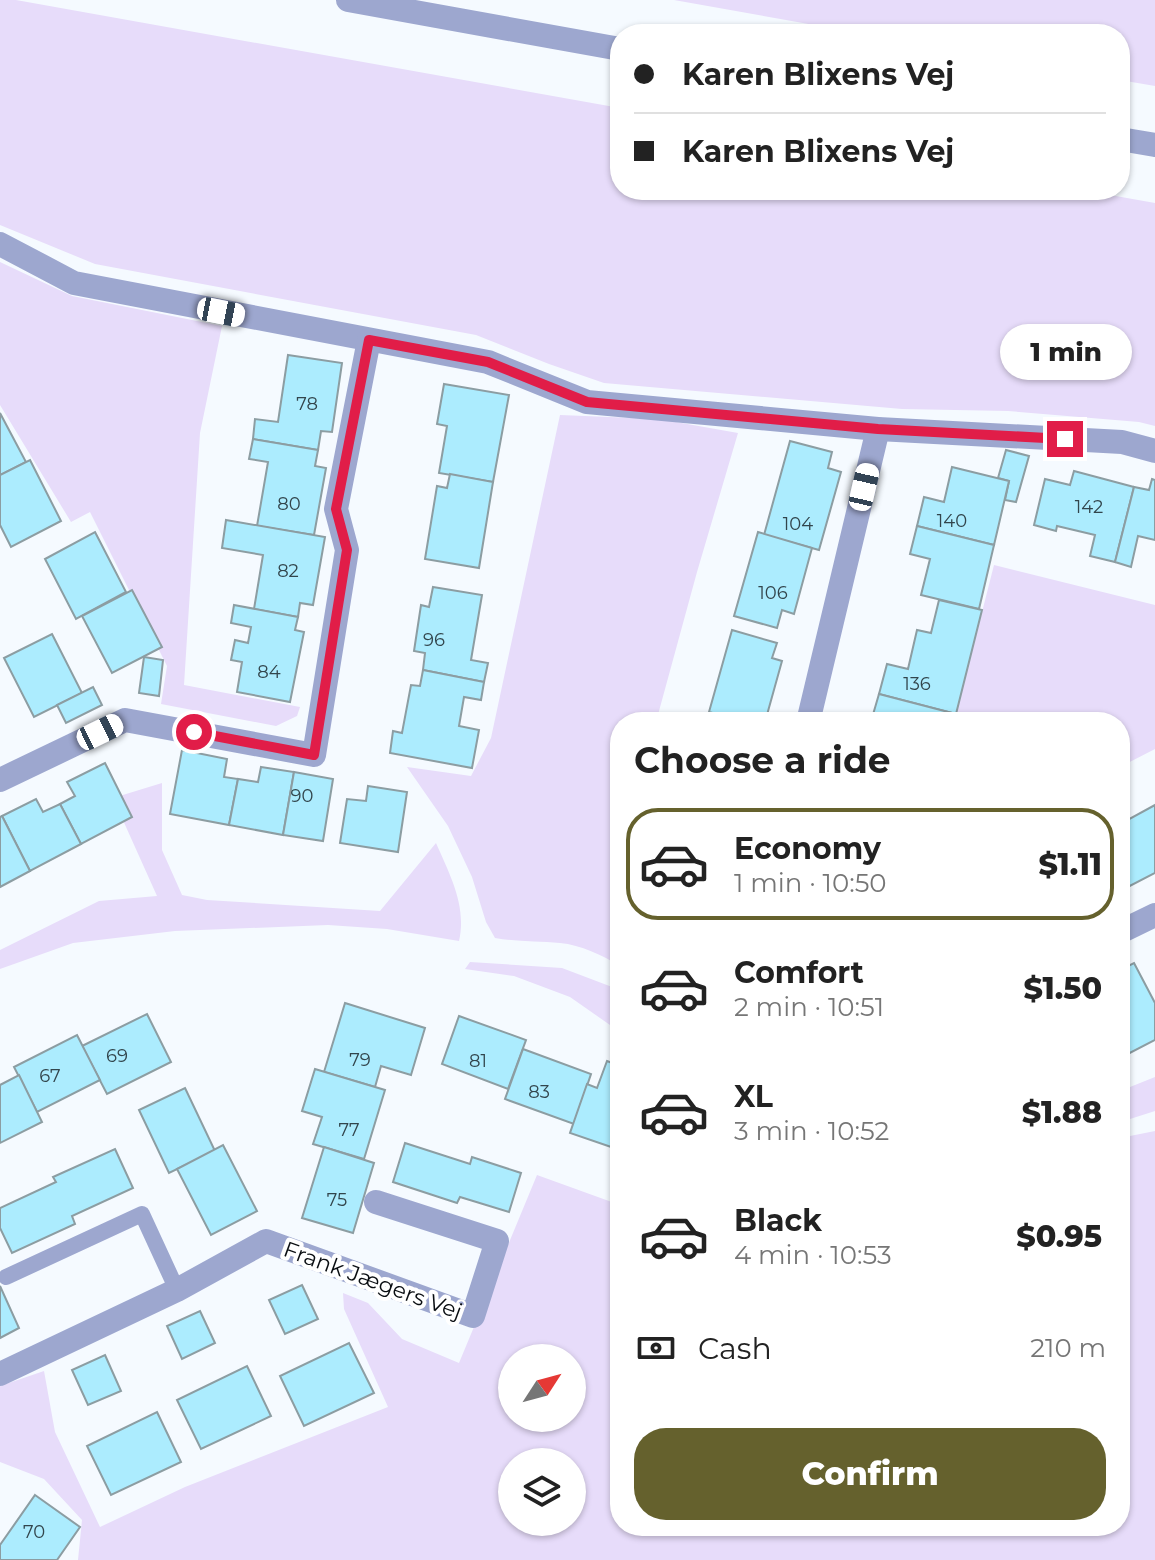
<!DOCTYPE html>
<html lang="en">
<head>
<meta charset="utf-8">
<style>
  body { margin:0; font-family:Montserrat,sans-serif; background:#f6f6f6; color:#222; height:100vh; display:flex; flex-direction:column; font-size:30px; white-space:nowrap }
  * { box-sizing:border-box; margin:0 }
  p { font-size:26px; color:#767676 }
  .icon { flex:none; width:44px; height:44px; fill:none; stroke:currentColor; stroke-width:2; stroke-linecap:round; stroke-linejoin:round }
  .map { position:relative; flex:1; overflow:hidden }
  .drawer { position:absolute; left:610px; top:712px; width:520px; height:824px; display:flex; flex-direction:column; background:#fff; border-radius:32px; box-shadow:0 2px 6px #0004 }
  .drawer>* { flex:none }
  .top-card { position:absolute; left:610px; top:24px; width:520px; height:176px; border-radius:32px; box-shadow:0 2px 6px #0004; display:grid; align-content:center; height:176px; padding:0 24px; background:#fff }
  .needle { width:52px; rotate:54deg }
  .fabs { position:absolute; left:498px; top:1344px; display:grid; gap:16px }
  .fabs a { display:grid; place-items:center; width:88px; height:88px; border-radius:50%; background:#fff; box-shadow:0 2px 6px #0004; font-size:40px }
  .end { position:absolute; width:36px; height:36px; margin:-18px; border:10px solid #e11d48; background:#fff; box-shadow:0 0 0 4px #fff }
  .from { border-radius:50% }
  .bubble { position:absolute; height:56px; border-radius:28px; background:#fff; box-shadow:0 2px 6px #0004; font-size:26px; font-weight:800; line-height:56px; text-align:center }
  .car { position:absolute; width:24px; height:48px; margin:-24px -12px; border-radius:10px; box-shadow:0 0 6px 2px #0007; background:linear-gradient(#fff 24%,#345 0 40%,#fff 0 76%,#345 0 86%,#fff 0) }
  .top-card b { display:flex; align-items:center; gap:28px; height:76px; font-size:30px }
  .top-card b+b { border-top:2px solid #e0e0e0 }
  .top-card i { width:20px; height:20px; background:#222 }
  ul { padding:0; list-style:none }
  li { display:flex; align-items:center; gap:24px; height:112px; margin:0 16px 12px; padding:0 8px; border:4px solid transparent; border-radius:32px }
  li div { flex:1 }
  li b { display:block; font-size:30px }
  li em { font-style:normal; font-weight:800 }
  li.current { border-color:#65612d }
  li>.icon { width:72px; height:72px; stroke-width:1.5 }
  h2 { padding:0 24px; font-size:36px; line-height:96px }
  .pay { display:flex; align-items:center; gap:20px; height:88px; padding:0 24px; font-size:30px }
  .pay p { margin-inline-start:auto }
  .button { display:flex; gap:16px; margin-top:auto; padding:16px 24px }
  .button a { flex:1; height:92px; border-radius:32px; background:#65612d; color:#fff; font-size:32px; font-weight:800; line-height:92px; text-align:center }
  .map>svg:first-child { display:block }
</style>
</head>
<body>
<div class="map">
<svg width="1155" height="1560" viewBox="0 0 1155 1560">
  <rect width="100%" height="100%" fill="#f5faff"/>
  <g fill="#e7dcfa" fill-rule="evenodd">
    <polygon points="0,0 16,0 620,108 620,190 1082,190 1155,203 1155,426 1139,422 1008,411 902,409 604,383 549,364 476,335 95,264 0,225"/>
    <polygon points="674,0 1155,0 1155,86 1120,80 1120,34 865,34"/>
    <polygon points="0,262 72,296 222,326 200,433 184,685 300,707 297,716 276,726 161,704 167,666 90,512 71,522 0,405"/>
    <path d="M560 415 659 419 738 433 697 572 656 722H620V966C602 955 581 945 560 943 538 941 517 942 495 938L486 922 472 877 448 826 407 767 471 776 491 738Z"/>
    <polygon points="994,565 1155,605 1155,749 1120,767 1120,722 954,722"/>
    <path d="M162 783V850L182 895 207 900 380 911 436 843C450 875 467 906 459 941L387 929 328 925 175 931 73 943 0 969V950L99 901 157 896 113 798Z"/>
    <polygon points="470,962 562,968 620,990 620,1032 570,997 514,976 465,969"/>
    <polygon points="1155,1077 1155,1111 1130,1119 1120,1120 1120,1091"/>
    <path d="M1155 1131V1560H78L82 1520 44 1479 0 1462V1386L44 1371 55 1432 100 1527 185 1487 388 1407 344 1309 343 1293 368 1303 402 1339 459 1363 537 1175 620 1205V1526H1120V1138ZM512 1358H572V1418H512ZM512 1462H572V1522H512Z"/>
  </g>
  <g fill="#acecfe" stroke="#8c9da2" stroke-width="2">
    <polygon points="288,355 342,363 332,432 321,431 318,450 253,439 255,419 278,422"/>
    <polygon points="444,384 509,395 493,482 439,473 447,426 437,424"/>
    <polygon points="0,413 26,462 0,475"/>
    <polygon points="253,439 318,450 315,466 326,468 314,535 257,526 268,462 249,459"/>
    <polygon points="790,441 832,452 828,468 841,472 819,550 764,535"/>
    <polygon points="1006,450 1029,456 1016,502 1005,500 1009,481 998,478"/>
    <polygon points="30,460 61,521 11,547 0,525 0,475"/>
    <polygon points="952,467 1009,481 994,545 917,526 924,497 944,502"/>
    <polygon points="1074,471 1134,487 1115,562 1090,556 1095,535 1057,526 1056,531 1034,525 1045,479 1070,485"/>
    <polygon points="450,474 493,482 479,568 425,559 437,486 447,488"/>
    <polygon points="1152,479 1155,480 1155,540 1138,536 1131,567 1115,562 1134,487 1149,490"/>
    <polygon points="226,520 325,537 313,605 300,603 298,617 254,609 263,555 222,548"/>
    <polygon points="917,526 994,545 979,609 921,595 930,559 910,554"/>
    <polygon points="95,532 126,592 76,619 45,559"/>
    <polygon points="758,532 812,548 794,614 782,610 777,628 734,616"/>
    <polygon points="433,587 482,595 471,660 488,663 484,682 423,670 425,653 414,651 421,605 429,607"/>
    <polygon points="132,590 162,647 112,673 82,616"/>
    <polygon points="939,600 982,610 956,714 879,694 887,664 908,669 917,630 931,633"/>
    <polygon points="234,605 298,617 295,630 304,632 290,702 237,692 242,662 231,660 235,640 248,643 251,627 231,623"/>
    <polygon points="732,630 777,643 772,658 782,661 765,722 745,722 709,712"/>
    <polygon points="52,634 82,693 34,717 4,658"/>
    <polygon points="144,657 163,660 159,696 139,693"/>
    <polygon points="423,670 484,682 481,700 464,697 459,726 479,730 472,768 390,753 393,731 402,733 411,685 420,686"/>
    <polygon points="93,687 102,705 66,723 57,705"/>
    <polygon points="879,694 956,714 954,722 887,722 872,718"/>
    <polygon points="718,714 745,722 716,722"/>
    <polygon points="182,750 227,759 224,777 238,779 229,825 170,814"/>
    <polygon points="105,763 132,817 81,844 60,804 75,796 67,782"/>
    <polygon points="261,767 294,772 283,835 229,825 238,779 258,782"/>
    <polygon points="294,772 333,779 323,841 283,835"/>
    <polygon points="368,786 407,792 398,852 340,843 347,799 366,801"/>
    <polygon points="36,799 43,812 60,804 81,844 30,871 2,816"/>
    <polygon points="1155,805 1155,873 1120,891 1120,824"/>
    <polygon points="2,816 30,871 0,887 0,817"/>
    <polygon points="1134,963 1155,1003 1155,1040 1120,1058 1120,970"/>
    <polygon points="345,1003 425,1028 411,1075 381,1066 375,1087 324,1072"/>
    <polygon points="147,1014 171,1062 107,1094 82,1046"/>
    <polygon points="459,1016 526,1040 508,1089 442,1064"/>
    <polygon points="77,1035 100,1080 37,1112 14,1067"/>
    <polygon points="523,1049 591,1074 574,1124 505,1099"/>
    <polygon points="607,1061 620,1066 620,1150 570,1133 587,1084 597,1088"/>
    <polygon points="315,1069 385,1090 364,1159 313,1144 322,1117 302,1111"/>
    <polygon points="19,1075 42,1122 0,1143 0,1085"/>
    <polygon points="185,1088 215,1151 169,1173 139,1110"/>
    <polygon points="405,1143 470,1164 472,1157 521,1173 509,1212 460,1197 457,1203 393,1182"/>
    <polygon points="223,1145 257,1211 211,1235 177,1169"/>
    <polygon points="324,1147 374,1163 353,1233 302,1218"/>
    <polygon points="115,1149 133,1188 72,1216 75,1224 12,1253 0,1228 0,1208 56,1182 53,1177"/>
    <polygon points="302,1285 318,1319 285,1334 269,1300"/>
    <polygon points="0,1286 19,1328 0,1338"/>
    <polygon points="200,1311 215,1343 182,1359 167,1326"/>
    <polygon points="349,1343 374,1393 304,1426 280,1376"/>
    <polygon points="105,1355 121,1391 88,1405 72,1370"/>
    <polygon points="247,1366 271,1416 201,1449 177,1400"/>
    <polygon points="157,1412 181,1462 111,1495 87,1446"/>
    <polygon points="35,1495 80,1527 57,1560 0,1560 0,1545"/>
  </g>
  <g fill="none" stroke-linecap="round" stroke-linejoin="round">
    <polyline stroke="#9da7cf" stroke-width="16" points="6,1277 142,1214 177,1290"/>
    <g stroke="#9da7cf" stroke-width="24">
      <polyline points="0,244 74,283 488,362 587,402 878,429 1122,442 1155,451"/>
      <polyline points="808,722 878,429"/>
      <polyline points="0,780 125,720 314,755 347,550 336,509 369,340"/>
      <polyline points="1120,932 1155,915"/>
      <polyline points="0,1374 177,1290 266,1241 473,1316 497,1241 376,1202"/>
    </g>
    <g stroke="#9da7cf" stroke-width="24">
      <polyline points="348,0 620,49"/>
      <polyline points="1120,139 1155,145"/>
    </g>
  </g>
  <g fill="none" stroke-linecap="round" stroke-linejoin="round">
    <polyline stroke="#e11d48" stroke-width="10" points="194,732 314,755 347,550 336,509 369,340 488,362 587,402 878,429 1065,439"/>
  </g>
  <g text-anchor="middle" stroke-width="8" stroke-linejoin="round" paint-order="stroke">
    <g font-size="18" fill="#32454c">
      <text x="307" y="410">78</text>
      <text x="289" y="510">80</text>
      <text x="1089" y="513">142</text>
      <text x="952" y="527">140</text>
      <text x="798" y="530">104</text>
      <text x="288" y="577">82</text>
      <text x="773" y="599">106</text>
      <text x="434" y="646">96</text>
      <text x="269" y="678">84</text>
      <text x="917" y="690">136</text>
      <text x="302" y="802">90</text>
      <text x="117" y="1062">69</text>
      <text x="360" y="1066">79</text>
      <text x="478" y="1067">81</text>
      <text x="50" y="1082">67</text>
      <text x="539" y="1098">83</text>
      <text x="349" y="1136">77</text>
      <text x="337" y="1206">75</text>
      <text x="34" y="1538">70</text>
    </g>
    <g font-size="22" fill="#090d11" stroke="#fff">
      <text transform="translate(373 1280) rotate(20)" y="8">Frank Jægers Vej</text>
    </g>
  </g>
</svg>
<div class="fabs">
<a><svg class="needle" viewBox="-14 -14 28 28"><path d="M0-13l5 13h-10z" fill="#e53935"/><path d="M0 13l5-13h-10z" fill="#767676"/></svg></a>
<a><svg class="icon" aria-label="layers" viewBox="0 0 24 24"><path d="M12 4l9 5-9 5-9-5zM3 14l9 5 9-5"/></svg></a>
</div>
<i class="end from" style="left:194px;top:732px"></i>
<i class="end" style="left:1065px;top:439px"></i>
<div class="bubble" style="left:1000px;top:324px;width:132px">1 min</div>
<i class="car" style="left:221px;top:312px;rotate:101deg"></i>
<i class="car" style="left:864px;top:487px;rotate:13deg"></i>
<i class="car" style="left:100px;top:732px;rotate:64deg"></i>
<div class="top-card">
<b><i class="from"></i>Karen Blixens Vej</b>
<b><i></i>Karen Blixens Vej</b>
</div>
<section class="drawer">
<h2>Choose a ride</h2>
<ul>
<li class="current"><svg class="icon" aria-label="car" viewBox="0 0 24 24"><path d="M5 17H2v-5l4-1 3-4h7l3 4 3 1v5h-3M9 17h6M6 11h13"/><circle cx="7" cy="17" r="2"/><circle cx="17" cy="17" r="2"/></svg><div><b>Economy</b><p>1 min · 10:50</p></div><em>$1.11</em></li>
<li><svg class="icon" aria-label="car" viewBox="0 0 24 24"><path d="M5 17H2v-5l4-1 3-4h7l3 4 3 1v5h-3M9 17h6M6 11h13"/><circle cx="7" cy="17" r="2"/><circle cx="17" cy="17" r="2"/></svg><div><b>Comfort</b><p>2 min · 10:51</p></div><em>$1.50</em></li>
<li><svg class="icon" aria-label="car" viewBox="0 0 24 24"><path d="M5 17H2v-5l4-1 3-4h7l3 4 3 1v5h-3M9 17h6M6 11h13"/><circle cx="7" cy="17" r="2"/><circle cx="17" cy="17" r="2"/></svg><div><b>XL</b><p>3 min · 10:52</p></div><em>$1.88</em></li>
<li><svg class="icon" aria-label="car" viewBox="0 0 24 24"><path d="M5 17H2v-5l4-1 3-4h7l3 4 3 1v5h-3M9 17h6M6 11h13"/><circle cx="7" cy="17" r="2"/><circle cx="17" cy="17" r="2"/></svg><div><b>Black</b><p>4 min · 10:53</p></div><em>$0.95</em></li>
</ul>
<div class="pay"><svg class="icon" aria-label="cash" viewBox="0 0 24 24"><path d="M3 7h18v10H3z"/><circle cx="12" cy="12" r="2"/></svg>Cash<p>210 m</p></div>
<div class="button"><a>Confirm</a></div>
</section>
</div>
</body>
</html>
